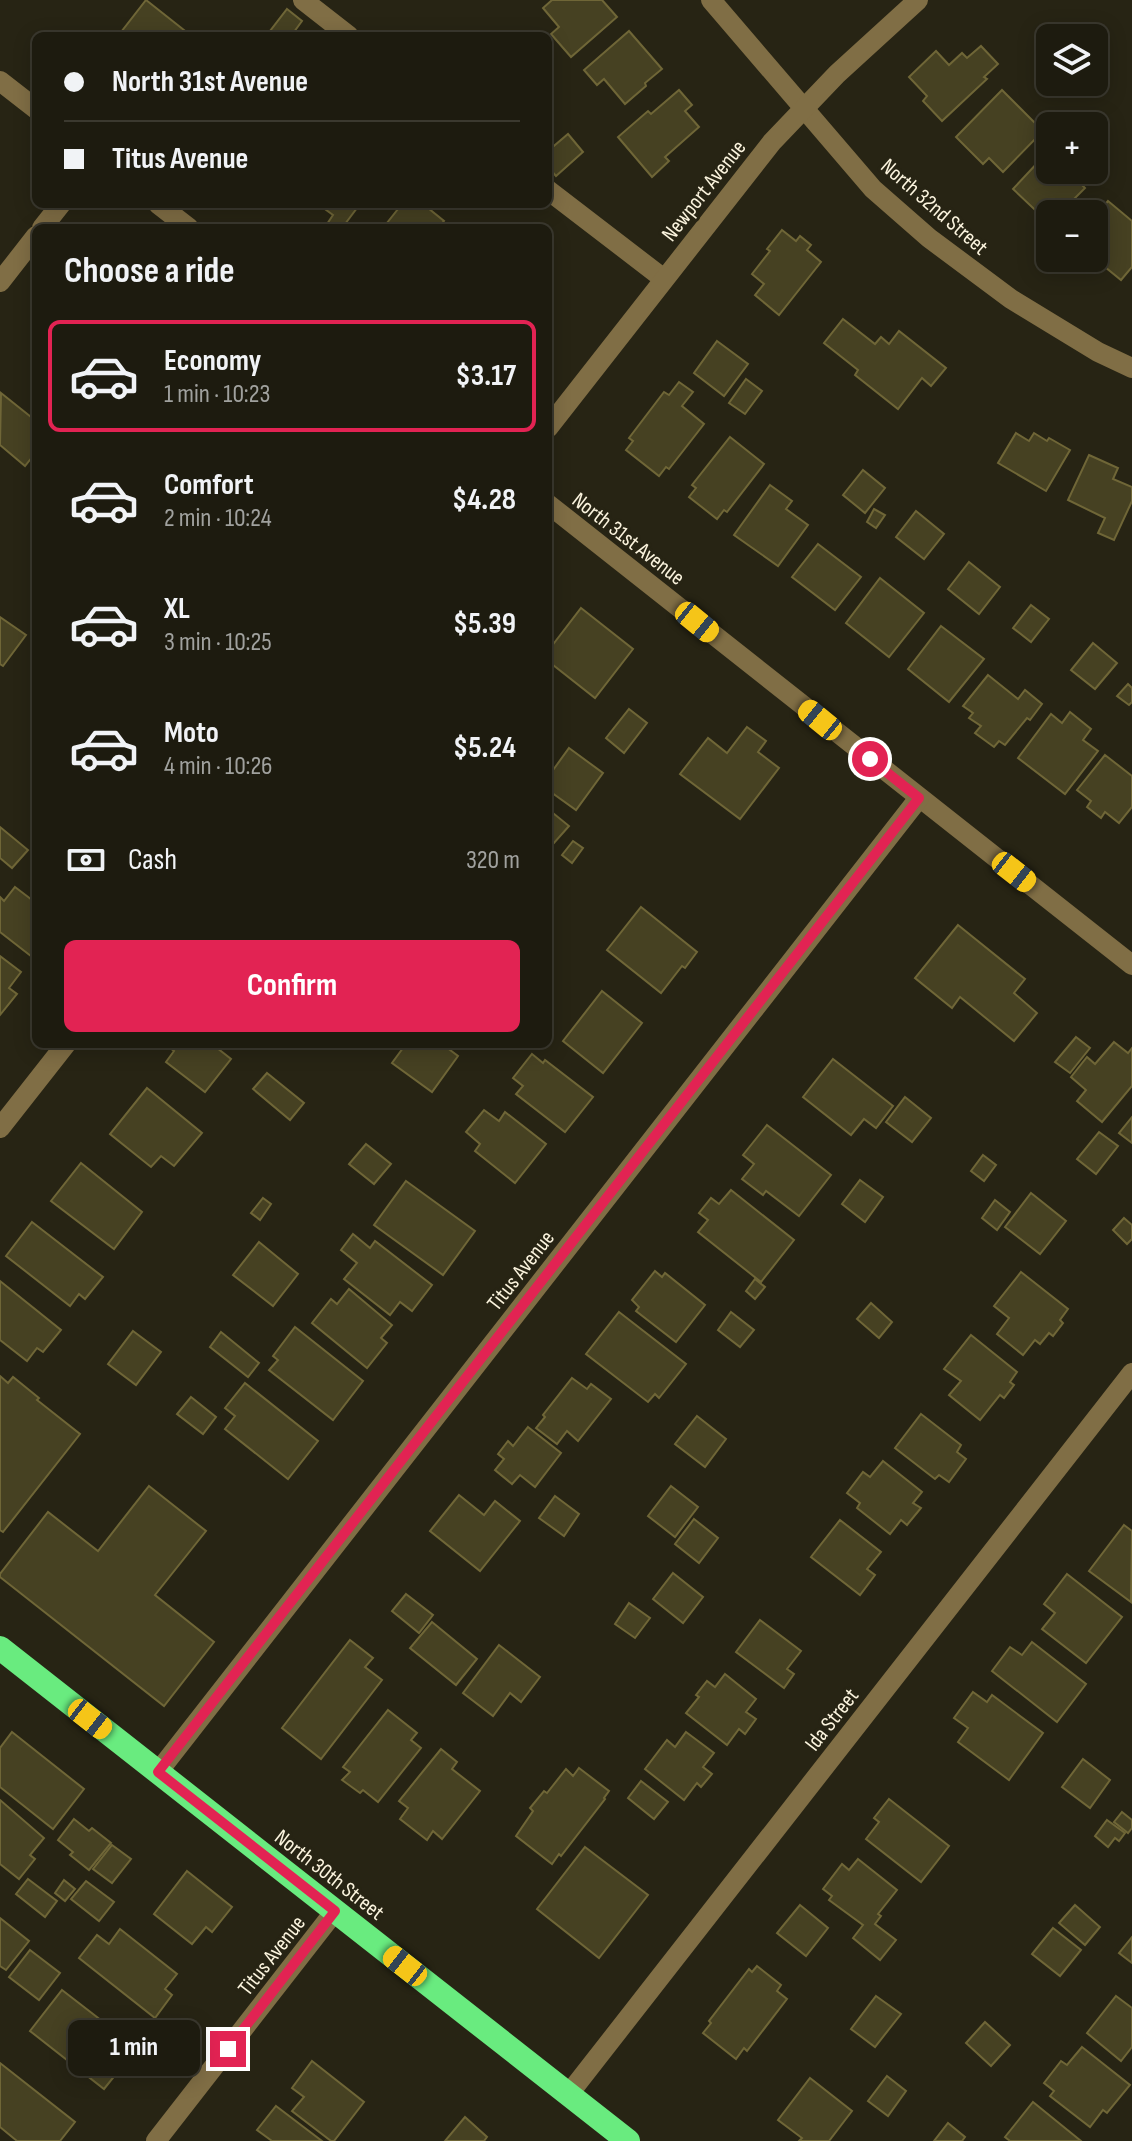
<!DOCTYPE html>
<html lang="en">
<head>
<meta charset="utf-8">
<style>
  body { margin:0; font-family:"Sofia Sans Condensed",sans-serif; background:#2a281d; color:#f1f3f6; height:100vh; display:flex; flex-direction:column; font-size:30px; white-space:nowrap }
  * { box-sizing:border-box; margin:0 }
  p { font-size:26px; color:#a0a19e }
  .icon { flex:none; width:44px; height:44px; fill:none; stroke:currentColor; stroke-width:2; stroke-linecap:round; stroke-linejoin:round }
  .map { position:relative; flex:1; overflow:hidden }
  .side { position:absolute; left:32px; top:224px; width:520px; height:824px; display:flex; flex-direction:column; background:#1d1b0f; border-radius:12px; box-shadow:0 4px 20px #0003,0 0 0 2px #3b392f }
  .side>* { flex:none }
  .banner { position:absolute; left:32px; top:32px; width:520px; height:176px; border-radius:12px; box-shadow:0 4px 20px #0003,0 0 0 2px #3b392f; display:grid; align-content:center; height:176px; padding:0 32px; background:#1d1b0f }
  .buttons { position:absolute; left:1036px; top:24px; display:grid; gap:16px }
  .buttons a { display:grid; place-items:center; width:72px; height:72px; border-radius:12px; background:#1d1b0f; box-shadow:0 4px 20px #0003,0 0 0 2px #3b392f; font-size:40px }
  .end { position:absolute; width:36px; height:36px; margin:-18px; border:10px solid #e22353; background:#fff; box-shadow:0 0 0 4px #fff }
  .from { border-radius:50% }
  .bubble { position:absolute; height:56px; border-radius:12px; background:#1d1b0f; box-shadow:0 4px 20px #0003,0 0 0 2px #3b392f; font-size:26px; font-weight:700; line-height:56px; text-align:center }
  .car { position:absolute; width:24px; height:48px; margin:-24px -12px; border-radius:10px; box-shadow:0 0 6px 2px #0007; background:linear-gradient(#f5c518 24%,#345 0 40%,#f5c518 0 76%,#345 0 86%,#f5c518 0) }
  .banner b { display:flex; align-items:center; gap:28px; height:76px; font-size:30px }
  .banner b+b { border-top:2px solid #3b392f }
  .banner i { width:20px; height:20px; background:#f1f3f6 }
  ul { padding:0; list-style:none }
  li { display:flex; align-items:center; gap:24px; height:112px; margin:0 16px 12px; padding:0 16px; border:4px solid transparent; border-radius:12px }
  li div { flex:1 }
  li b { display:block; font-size:30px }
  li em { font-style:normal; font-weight:700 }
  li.on { border-color:#e22353 }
  li>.icon { width:72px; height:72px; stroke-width:1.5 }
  h2 { padding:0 32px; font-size:36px; line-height:96px }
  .pay { display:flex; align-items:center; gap:20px; height:88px; padding:0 32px; font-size:30px }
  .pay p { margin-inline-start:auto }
  .button { display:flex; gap:16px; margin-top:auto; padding:16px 32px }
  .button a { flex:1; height:92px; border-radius:12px; background:#e22353; color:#fff; font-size:32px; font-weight:700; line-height:92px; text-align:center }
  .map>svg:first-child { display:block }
</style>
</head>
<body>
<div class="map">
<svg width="1132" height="2141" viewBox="0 0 1132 2141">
  <rect width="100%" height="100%" fill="#272414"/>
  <g fill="#464122" stroke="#6f6637" stroke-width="2">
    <polygon points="146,0 189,34 188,36 118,36"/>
    <polygon points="552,0 602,0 617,17 571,57 551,34 559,27 543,8"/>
    <polygon points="287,9 302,21 291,36 269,36 267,35"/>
    <polygon points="629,31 662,69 645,83 646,86 625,104 604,79 597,85 584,70"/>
    <polygon points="981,46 998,64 984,77 987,79 942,121 923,101 927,96 909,77 936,51 949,65 962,53 967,58"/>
    <polygon points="679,90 692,105 685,111 699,127 665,157 669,161 652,177 618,137 648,111 651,114"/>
    <polygon points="1002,90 1043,131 1003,172 989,158 983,164 956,137"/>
    <polygon points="568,134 583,152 556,176 548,167 548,151"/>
    <polygon points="1042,158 1050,165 1050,170 1055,170 1063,178 1069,172 1085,188 1059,214 1050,214 1050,224 1013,189"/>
    <polygon points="1108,201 1132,221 1132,267 1121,280 1094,258 1094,214 1087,214 1092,208 1098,213"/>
    <polygon points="318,204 360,204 342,228 332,228 327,224 333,215"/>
    <polygon points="402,204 423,204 444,221 438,228 383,228"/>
    <polygon points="782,230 796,241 800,236 811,245 807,250 821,262 779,315 755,295 764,284 752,274 770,251 767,249"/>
    <polygon points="843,319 875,344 881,337 889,344 899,331 946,368 931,386 922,378 898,409 855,375 858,370 824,343"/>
    <polygon points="717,341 748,364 724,396 694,373"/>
    <polygon points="746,379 762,391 745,414 729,403"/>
    <polygon points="679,382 693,392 682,406 704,424 669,469 666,467 659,476 626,450 633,441 629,438 664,392 669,395"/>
    <polygon points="1,393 36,421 36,458 33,456 25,466 0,445"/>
    <polygon points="1016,433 1029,441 1034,433 1047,441 1049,438 1070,450 1046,491 998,463"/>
    <polygon points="730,437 764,464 727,512 724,510 717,519 689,497 696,488 692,485"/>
    <polygon points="1089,455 1118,468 1113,479 1132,487 1132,501 1114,540 1098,533 1105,518 1068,500"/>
    <polygon points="863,470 885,488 865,513 843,495"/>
    <polygon points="770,485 792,501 786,509 808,525 778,566 734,535"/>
    <polygon points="874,509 885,515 876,528 867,522"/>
    <polygon points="916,511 944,534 924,559 896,537"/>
    <polygon points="818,544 861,577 835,610 792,577"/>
    <polygon points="969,562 1000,587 979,614 948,589"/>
    <polygon points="880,578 924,613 889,657 846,623"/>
    <polygon points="1031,605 1049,619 1031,642 1013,628"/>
    <polygon points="581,608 633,649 595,698 548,661 548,651"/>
    <polygon points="0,617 26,635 3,666 0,664"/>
    <polygon points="941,626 984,659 949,702 908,669"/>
    <polygon points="1093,643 1117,663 1095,689 1071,670"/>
    <polygon points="988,675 1018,699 1025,690 1042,704 1030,720 1027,718 1005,745 999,741 994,747 975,733 981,726 969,718 973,713 963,706"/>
    <polygon points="1128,684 1132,688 1132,702 1129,705 1117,696"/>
    <polygon points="629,709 647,723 624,753 606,738"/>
    <polygon points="1070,712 1091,729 1083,740 1098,751 1065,794 1018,758 1051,714 1062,723"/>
    <polygon points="747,727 766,741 758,752 779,768 740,819 680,774 708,738 727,753"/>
    <polygon points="569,748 603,773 576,810 548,790 548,777"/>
    <polygon points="1105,755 1132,776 1132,807 1119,823 1105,812 1101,818 1087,807 1091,801 1077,790"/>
    <polygon points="548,809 569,826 554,843 548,839"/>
    <polygon points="0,827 28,850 12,868 0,858"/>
    <polygon points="573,841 583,848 572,863 562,855"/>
    <polygon points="15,887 36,903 36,960 0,932 0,897 4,901"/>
    <polygon points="641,907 697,952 685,968 682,966 661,993 607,950"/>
    <polygon points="958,925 1025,979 1014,993 1037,1013 1014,1041 960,997 952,1008 915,978"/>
    <polygon points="0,956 21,972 9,988 17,994 0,1015"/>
    <polygon points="602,991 642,1023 603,1073 563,1041"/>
    <polygon points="1076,1037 1090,1048 1070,1073 1055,1062"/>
    <polygon points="1114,1042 1128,1053 1132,1048 1132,1086 1102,1122 1077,1101 1086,1090 1071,1077 1087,1057 1095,1064"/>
    <polygon points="172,1044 212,1044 231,1059 205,1092 166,1062 174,1051 170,1048"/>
    <polygon points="406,1044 442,1044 458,1056 432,1092 392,1063"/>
    <polygon points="532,1054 543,1063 545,1060 593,1097 565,1132 516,1094 523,1086 513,1078"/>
    <polygon points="833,1059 893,1106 876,1128 864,1119 851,1135 803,1097"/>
    <polygon points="267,1073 304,1103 290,1120 253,1089"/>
    <polygon points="147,1088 202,1133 174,1166 161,1156 151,1167 110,1134"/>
    <polygon points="905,1097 931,1118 912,1142 886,1122"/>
    <polygon points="484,1110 499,1121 505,1112 546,1144 515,1183 475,1151 480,1144 466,1132"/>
    <polygon points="1132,1117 1132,1143 1119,1133"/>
    <polygon points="767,1125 831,1175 799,1216 766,1191 763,1195 742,1179 754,1164 743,1155"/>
    <polygon points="1099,1132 1118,1146 1096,1174 1077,1159"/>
    <polygon points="366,1144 391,1164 374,1184 349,1164"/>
    <polygon points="983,1155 996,1165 984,1181 971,1171"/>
    <polygon points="81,1163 142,1212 114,1249 51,1201"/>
    <polygon points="860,1180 883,1197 865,1222 842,1204"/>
    <polygon points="406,1181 475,1231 443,1275 374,1225"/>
    <polygon points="731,1190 794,1240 761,1282 698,1232 708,1220 699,1213 711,1198 719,1204"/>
    <polygon points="1031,1193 1066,1221 1040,1254 1005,1227"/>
    <polygon points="263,1198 271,1204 260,1220 251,1213"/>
    <polygon points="995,1200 1010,1212 997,1230 982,1218"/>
    <polygon points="1124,1218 1132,1225 1132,1239 1127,1244 1113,1230"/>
    <polygon points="32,1222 103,1277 85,1299 79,1294 70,1306 6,1256"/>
    <polygon points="353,1234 370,1248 375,1241 432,1285 412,1311 400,1302 390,1315 344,1279 357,1263 341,1250"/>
    <polygon points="259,1242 298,1274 273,1306 233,1275"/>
    <polygon points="655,1271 662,1277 665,1273 705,1305 676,1342 636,1311 639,1307 632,1300"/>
    <polygon points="1021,1272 1068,1309 1060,1320 1063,1323 1053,1336 1049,1333 1040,1344 1035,1340 1023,1355 997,1334 1009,1318 994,1306"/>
    <polygon points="755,1279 765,1287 755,1299 746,1291"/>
    <polygon points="0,1281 61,1330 43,1352 37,1348 27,1361 0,1340"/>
    <polygon points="349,1289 392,1325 381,1338 387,1343 367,1368 312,1323 331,1299 337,1304"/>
    <polygon points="871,1303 892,1322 879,1338 857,1319"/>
    <polygon points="619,1312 686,1364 659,1398 655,1394 648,1402 586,1354"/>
    <polygon points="731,1312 754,1330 740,1347 718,1330"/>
    <polygon points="295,1327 363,1381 333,1420 269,1370 278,1360 273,1356"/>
    <polygon points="133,1331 161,1352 136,1385 108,1364"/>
    <polygon points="221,1332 259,1363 248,1377 210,1347"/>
    <polygon points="971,1335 1017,1372 1010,1382 1014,1385 1004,1398 1000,1395 980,1420 949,1395 961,1381 944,1369"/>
    <polygon points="0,1376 8,1383 13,1377 39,1398 37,1400 80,1434 3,1532 0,1530"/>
    <polygon points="572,1378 587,1389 591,1384 611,1399 578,1441 567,1431 557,1444 536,1428 545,1417 543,1415"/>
    <polygon points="245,1383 318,1441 288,1479 225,1429 235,1416 225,1408"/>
    <polygon points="191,1397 216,1417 203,1434 177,1414"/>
    <polygon points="921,1414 961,1445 957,1452 966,1459 949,1482 939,1475 935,1479 895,1448"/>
    <polygon points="697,1416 726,1439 705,1467 675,1444"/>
    <polygon points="528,1427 561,1453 535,1487 520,1475 512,1484 495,1470 504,1459 498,1454 508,1441 513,1446"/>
    <polygon points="883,1461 922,1492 913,1503 921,1508 907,1525 901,1520 890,1534 857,1508 860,1503 847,1493 863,1472 870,1477"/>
    <polygon points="149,1486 206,1531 155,1595 214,1642 164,1706 0,1577 0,1574 48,1512 98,1551"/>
    <polygon points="671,1486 698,1507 675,1537 648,1516"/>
    <polygon points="459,1495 484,1515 495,1501 520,1521 480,1571 430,1531"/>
    <polygon points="555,1496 579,1514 564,1536 539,1518"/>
    <polygon points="694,1519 718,1538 699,1563 675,1544"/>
    <polygon points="840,1520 881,1552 867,1569 875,1575 860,1595 811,1557"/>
    <polygon points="1124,1525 1132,1531 1131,1602 1089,1571"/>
    <polygon points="673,1573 703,1597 683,1623 653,1599"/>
    <polygon points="1067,1574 1122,1617 1086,1663 1042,1629 1055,1613 1044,1604"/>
    <polygon points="406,1594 433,1615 419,1633 392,1611"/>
    <polygon points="629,1603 650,1618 635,1638 615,1624"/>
    <polygon points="760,1620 801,1651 787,1669 794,1674 784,1688 736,1652"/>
    <polygon points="432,1622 477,1659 456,1685 410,1648"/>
    <polygon points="350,1640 373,1658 365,1667 382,1680 321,1759 282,1728"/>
    <polygon points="1032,1642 1086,1684 1057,1722 992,1671 1010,1647 1022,1655"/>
    <polygon points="499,1645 540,1677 521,1702 510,1693 493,1716 463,1693"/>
    <polygon points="725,1674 756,1699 746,1712 756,1719 745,1734 739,1729 727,1745 686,1713 699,1697 696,1695 707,1681 715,1687"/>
    <polygon points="973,1692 987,1702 992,1695 1043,1733 1009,1780 958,1742 968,1728 954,1718"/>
    <polygon points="388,1710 417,1733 411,1740 421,1748 378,1802 363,1790 360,1793 342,1780 350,1772 343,1767"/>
    <polygon points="12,1732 84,1789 53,1829 0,1787 0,1748"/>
    <polygon points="686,1732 714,1753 703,1767 712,1774 701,1787 697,1783 684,1800 645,1769 667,1740 675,1747"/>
    <polygon points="441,1749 457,1762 452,1769 480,1791 442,1839 433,1831 427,1840 400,1819 408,1808 399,1801"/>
    <polygon points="1083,1759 1110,1780 1090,1808 1062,1787"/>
    <polygon points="579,1768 609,1791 604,1798 605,1799 561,1856 559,1854 552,1864 516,1836 533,1811 530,1808 544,1791 547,1793 566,1769 573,1776"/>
    <polygon points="641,1781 668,1802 654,1819 628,1798"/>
    <polygon points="889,1799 949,1846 921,1882 866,1839 879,1822 874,1818"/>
    <polygon points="0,1800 44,1838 30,1855 35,1859 19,1879 0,1864"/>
    <polygon points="1122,1812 1132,1820 1132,1828 1128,1833 1114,1822"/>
    <polygon points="74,1819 89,1831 92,1828 111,1843 89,1870 70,1855 73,1852 58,1840"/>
    <polygon points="1107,1820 1125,1833 1119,1841 1115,1838 1108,1847 1095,1836"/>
    <polygon points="112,1845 131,1859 112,1883 93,1869"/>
    <polygon points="585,1847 648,1895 599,1958 537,1909"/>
    <polygon points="858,1859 897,1890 878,1914 881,1916 875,1924 896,1940 880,1960 853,1938 863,1925 829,1900 832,1896 823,1889 842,1864 849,1870"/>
    <polygon points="187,1871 232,1907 212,1932 206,1927 192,1944 154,1914"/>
    <polygon points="28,1879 57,1901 45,1917 16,1894"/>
    <polygon points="64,1880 75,1889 65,1901 55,1893"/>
    <polygon points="86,1881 114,1902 99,1921 71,1899"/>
    <polygon points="800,1905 828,1928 806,1956 777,1933"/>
    <polygon points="1075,1905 1100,1927 1085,1945 1059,1923"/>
    <polygon points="0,1918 29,1941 6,1970 0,1966"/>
    <polygon points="1053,1928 1081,1950 1060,1976 1032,1954"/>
    <polygon points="120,1929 177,1974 165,1989 172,1995 155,2018 79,1958 97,1935 109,1944"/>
    <polygon points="1132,1937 1132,1963 1119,1953"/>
    <polygon points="30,1950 60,1973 39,2000 9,1977"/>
    <polygon points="757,1966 781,1985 777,1991 787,1999 747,2051 744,2048 736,2059 703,2033 711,2023 709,2021 749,1969 752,1972"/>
    <polygon points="62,1990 137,2048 104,2089 30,2031"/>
    <polygon points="876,1996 901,2014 875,2047 851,2029"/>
    <polygon points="1116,1996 1132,2008 1132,2047 1121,2061 1087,2033"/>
    <polygon points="985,2022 1010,2045 991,2066 966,2043"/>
    <polygon points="1082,2047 1130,2085 1107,2113 1103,2110 1090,2127 1050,2096 1054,2091 1044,2083 1061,2061 1067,2065"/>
    <polygon points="312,2061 364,2102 334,2141 331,2141 292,2111 304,2097 292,2088"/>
    <polygon points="0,2063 75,2122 60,2141 17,2141 0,2127"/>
    <polygon points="887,2076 906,2091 888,2116 868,2101"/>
    <polygon points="810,2078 852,2111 829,2141 799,2141 802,2138 778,2120"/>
    <polygon points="1033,2102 1081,2141 1010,2141 1005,2137"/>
    <polygon points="276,2106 322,2141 272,2141 257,2130"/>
    <polygon points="465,2117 487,2137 484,2141 445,2141"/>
    <polygon points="948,2123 965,2137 962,2141 934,2141"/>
  </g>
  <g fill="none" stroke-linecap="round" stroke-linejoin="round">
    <g stroke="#806e45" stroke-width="20">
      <polyline points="303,0 349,36"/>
      <polyline points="711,0 873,189 929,238 1011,299 1098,352 1132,368"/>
      <polyline points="0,81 36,109"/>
      <polyline points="548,190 664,279"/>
      <polyline points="158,204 189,228"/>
      <polyline points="42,228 61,204"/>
      <polyline points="0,282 36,236"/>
      <polyline points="548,428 772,142 837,74 918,0"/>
      <polyline points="548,504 1132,965"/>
      <polyline points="0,1128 66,1044"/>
      <polyline points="158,1772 919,798"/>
      <polyline points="568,2095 1132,1373"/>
      <polyline points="156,2141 335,1911"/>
    </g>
    <polyline stroke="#69eb7f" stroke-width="24" points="0,1648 628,2141"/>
  </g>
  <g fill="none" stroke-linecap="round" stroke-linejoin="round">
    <polyline stroke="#e22353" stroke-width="10" points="228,2049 335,1911 158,1772 919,798 870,759"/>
  </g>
  <g text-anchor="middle" stroke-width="6" stroke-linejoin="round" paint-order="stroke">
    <g font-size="22" fill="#fbf4de" stroke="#272414">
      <text transform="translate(703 190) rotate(-52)" y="8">Newport Avenue</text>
      <text transform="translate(935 206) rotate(41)" y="8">North 32nd Street</text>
      <text transform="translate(629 538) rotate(38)" y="8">North 31st Avenue</text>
      <text transform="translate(520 1270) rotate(-52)" y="8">Titus Avenue</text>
      <text transform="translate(831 1719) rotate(-52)" y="8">Ida Street</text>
      <text transform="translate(330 1874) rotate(38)" y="8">North 30th Street</text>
      <text transform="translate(271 1955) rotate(-52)" y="8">Titus Avenue</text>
    </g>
  </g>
</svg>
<div class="buttons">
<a><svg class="icon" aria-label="layers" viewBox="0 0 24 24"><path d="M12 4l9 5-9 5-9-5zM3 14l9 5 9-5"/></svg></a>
<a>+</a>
<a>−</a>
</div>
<i class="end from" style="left:870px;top:759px"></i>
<i class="end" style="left:228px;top:2049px"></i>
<div class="bubble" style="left:68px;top:2020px;width:132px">1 min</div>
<i class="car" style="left:697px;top:622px;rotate:129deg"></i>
<i class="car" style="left:820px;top:720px;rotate:309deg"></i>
<i class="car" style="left:1014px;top:872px;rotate:128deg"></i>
<i class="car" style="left:90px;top:1719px;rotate:128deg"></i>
<i class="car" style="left:405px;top:1966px;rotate:308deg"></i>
<div class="banner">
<b><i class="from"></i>North 31st Avenue</b>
<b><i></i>Titus Avenue</b>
</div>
<section class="side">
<h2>Choose a ride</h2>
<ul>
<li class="on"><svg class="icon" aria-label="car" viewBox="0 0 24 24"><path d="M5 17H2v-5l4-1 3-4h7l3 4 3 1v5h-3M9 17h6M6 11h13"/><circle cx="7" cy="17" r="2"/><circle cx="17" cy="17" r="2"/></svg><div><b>Economy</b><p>1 min · 10:23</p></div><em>$3.17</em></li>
<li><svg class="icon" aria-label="car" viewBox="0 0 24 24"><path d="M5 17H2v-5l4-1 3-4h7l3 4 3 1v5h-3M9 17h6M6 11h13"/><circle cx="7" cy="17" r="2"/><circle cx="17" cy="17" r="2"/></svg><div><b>Comfort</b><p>2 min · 10:24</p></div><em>$4.28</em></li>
<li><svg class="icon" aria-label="car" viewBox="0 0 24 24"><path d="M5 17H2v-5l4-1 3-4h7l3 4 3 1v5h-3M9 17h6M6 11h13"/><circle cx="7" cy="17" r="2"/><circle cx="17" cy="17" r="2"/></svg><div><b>XL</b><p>3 min · 10:25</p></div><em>$5.39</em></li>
<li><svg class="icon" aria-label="car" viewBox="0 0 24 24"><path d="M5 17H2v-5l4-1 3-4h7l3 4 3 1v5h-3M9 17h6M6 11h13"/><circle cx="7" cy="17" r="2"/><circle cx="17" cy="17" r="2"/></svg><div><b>Moto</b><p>4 min · 10:26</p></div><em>$5.24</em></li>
</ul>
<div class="pay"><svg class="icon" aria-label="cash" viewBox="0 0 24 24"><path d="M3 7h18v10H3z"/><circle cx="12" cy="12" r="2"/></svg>Cash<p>320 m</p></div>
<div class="button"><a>Confirm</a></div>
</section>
</div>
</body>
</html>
